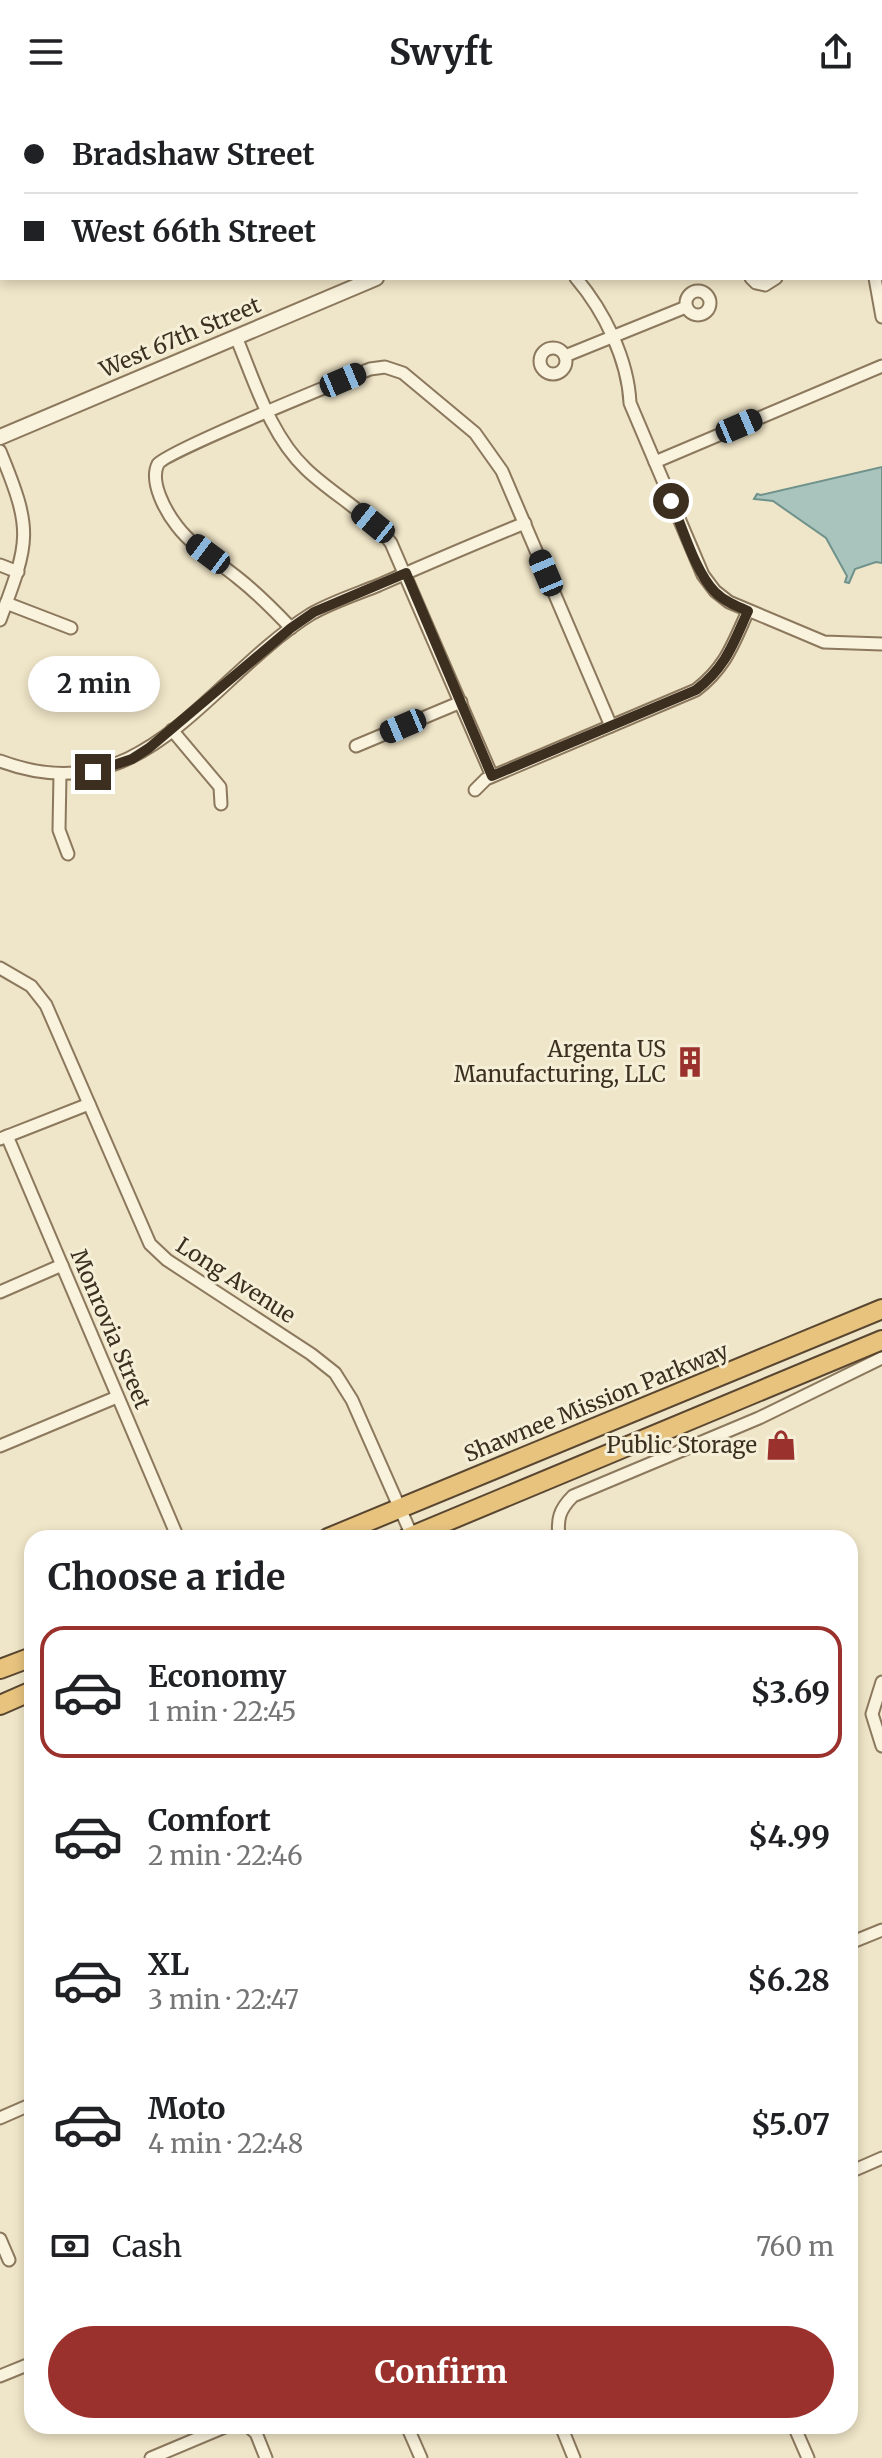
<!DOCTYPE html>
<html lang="en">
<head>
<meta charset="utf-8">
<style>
  body { margin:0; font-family:Merriweather,serif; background:#f2f2f2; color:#202124; height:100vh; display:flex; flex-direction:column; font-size:30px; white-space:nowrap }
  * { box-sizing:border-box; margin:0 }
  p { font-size:26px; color:#757577 }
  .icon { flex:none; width:44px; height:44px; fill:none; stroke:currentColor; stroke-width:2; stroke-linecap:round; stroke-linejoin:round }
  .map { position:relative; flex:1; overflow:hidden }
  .drawer { position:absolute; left:24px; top:1426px; width:834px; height:904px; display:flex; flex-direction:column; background:#fff; border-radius:24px; box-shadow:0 4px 12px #0003 }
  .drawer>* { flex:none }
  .top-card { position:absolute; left:0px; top:0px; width:882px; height:176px; box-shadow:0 4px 12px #0003; display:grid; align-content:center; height:176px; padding:0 24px; background:#fff }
  .end { position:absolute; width:36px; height:36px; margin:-18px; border:10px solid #3c2f20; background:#fff; box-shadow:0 0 0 4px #fff }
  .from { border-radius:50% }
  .bubble { position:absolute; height:56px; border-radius:28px; background:#fff; box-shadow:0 4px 12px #0003; font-size:26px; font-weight:700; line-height:56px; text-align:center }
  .car { position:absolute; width:24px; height:48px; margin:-24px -12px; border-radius:10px; box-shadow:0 0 6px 2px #0007; background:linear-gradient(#222 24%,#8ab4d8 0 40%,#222 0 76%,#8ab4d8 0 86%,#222 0) }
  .top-card b { display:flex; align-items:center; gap:28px; height:76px; font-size:30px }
  .top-card b+b { border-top:2px solid #e0e0e0 }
  .top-card i { width:20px; height:20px; background:#202124 }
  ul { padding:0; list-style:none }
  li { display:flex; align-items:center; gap:24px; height:132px; margin:0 16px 12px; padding:0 8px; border:4px solid transparent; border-radius:24px }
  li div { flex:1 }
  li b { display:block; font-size:30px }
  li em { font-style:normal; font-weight:700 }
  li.active { border-color:#9b312c }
  li>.icon { width:72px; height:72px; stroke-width:1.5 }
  h2 { padding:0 24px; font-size:36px; line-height:96px }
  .pay { display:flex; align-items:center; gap:20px; height:88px; padding:0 24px; font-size:30px }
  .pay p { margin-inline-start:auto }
  .action { display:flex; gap:16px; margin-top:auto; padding:16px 24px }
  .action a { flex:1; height:92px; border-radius:48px; background:#9b312c; color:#fff; font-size:32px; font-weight:700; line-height:92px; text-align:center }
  header { display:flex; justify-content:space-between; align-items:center; height:104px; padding:0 24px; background:#fff; font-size:36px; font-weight:700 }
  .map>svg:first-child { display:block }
</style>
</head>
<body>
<header><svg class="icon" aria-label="menu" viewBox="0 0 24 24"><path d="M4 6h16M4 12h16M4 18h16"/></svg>Swyft<svg class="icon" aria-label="share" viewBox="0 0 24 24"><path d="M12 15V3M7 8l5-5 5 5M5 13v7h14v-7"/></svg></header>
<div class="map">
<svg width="882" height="2354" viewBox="0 0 882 2354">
  <rect width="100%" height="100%" fill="#efe5c8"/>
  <polygon fill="#c5ce9b" points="478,0 718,0 719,2 473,2"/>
  <polygon fill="#a9c3bd" stroke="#6f928b" stroke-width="2" points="882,363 882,459 876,458 855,465 849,479 845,478 847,472 826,434 773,397 754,395 757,390 761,391"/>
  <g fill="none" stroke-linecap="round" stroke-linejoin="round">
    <defs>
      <g id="minor">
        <polyline points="809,0 812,2"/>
        <polyline points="849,2 853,0"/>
        <polyline points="880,117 882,116"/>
        <path d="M576 174C604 207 628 255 630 299L703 471 715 487 729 498 824 538 882 540"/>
        <polyline points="751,174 756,179 765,181 776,174"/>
        <polyline points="875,174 882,213"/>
        <circle cx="698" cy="199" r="12"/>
        <path d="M236 233C255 278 270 331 306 365 333 391 369 409 391 439L492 672"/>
        <circle cx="553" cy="257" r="13"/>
        <polyline points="565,252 686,203"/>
        <path d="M0 347C33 427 30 436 0 516"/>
        <polyline points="655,358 882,262"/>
        <polyline points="0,461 18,468"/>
        <polyline points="6,499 71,524"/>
        <path d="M291 524C274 506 257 489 238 474 217 457 193 443 177 422 166 408 149 378 158 360 165 348 343 276 370 265L385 263 403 269 475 329 502 367 611 622"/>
        <polyline points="172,626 220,683 221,700"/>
        <polyline points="356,642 461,598"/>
        <path d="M0 657C144 711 206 576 311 510 332 498 357 490 379 481 427 460 476 439 525 419"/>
        <polyline points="60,670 59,726 68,750"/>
        <path d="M475 686 486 675 696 586C726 563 733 540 748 507"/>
        <polyline points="0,864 31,882 46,901 150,1140 167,1156 311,1250 335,1269 352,1296 413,1434"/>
        <polyline points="7,1032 178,1434"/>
        <polyline points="0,1035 89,1000"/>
        <polyline points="0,1188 62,1161"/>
        <polyline points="0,1342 117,1293"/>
        <path d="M559 1434C557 1415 559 1406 573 1392L759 1314 882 1254"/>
        <polyline points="882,1578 872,1610 882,1642"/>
        <polyline points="850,1839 882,1826"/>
        <polyline points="0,2014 32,2000"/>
        <polyline points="850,2068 882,2054"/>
        <polyline points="0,2135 9,2156"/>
        <polyline points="0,2272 32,2259"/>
        <polyline points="248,2322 256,2329 266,2354"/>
        <polyline points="407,2322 421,2354"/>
        <polyline points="561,2322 574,2354"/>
        <polyline points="794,2322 808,2354"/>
        <polyline points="151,2354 227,2322"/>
      </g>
      <g id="tertiary">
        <polyline points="790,2 795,0"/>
        <polyline points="0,333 376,174"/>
      </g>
      <g id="trunk">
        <polyline points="328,1434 882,1205"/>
        <polyline points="407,1434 882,1236"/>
        <polyline points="0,1565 32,1553"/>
        <polyline points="0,1601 32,1587"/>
      </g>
    </defs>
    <use href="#minor" stroke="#8b785d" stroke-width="15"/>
    <use href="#tertiary" stroke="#8b785d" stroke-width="18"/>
    <use href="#trunk" stroke="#594631" stroke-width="22"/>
    <use href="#minor" stroke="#f9f2dc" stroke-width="11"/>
    <use href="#tertiary" stroke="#f9f2dc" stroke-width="14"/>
    <use href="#trunk" stroke="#e7c37e" stroke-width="18"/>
  </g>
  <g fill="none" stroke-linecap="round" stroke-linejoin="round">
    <path stroke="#3c2f20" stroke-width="10" d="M93 668 132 655 149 644 291 524 314 508 406 469 492 672 696 586C726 563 733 540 748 507 736 502 724 497 715 488 695 468 683 424 671 397"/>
  </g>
  <defs>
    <symbol id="building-bare" viewBox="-9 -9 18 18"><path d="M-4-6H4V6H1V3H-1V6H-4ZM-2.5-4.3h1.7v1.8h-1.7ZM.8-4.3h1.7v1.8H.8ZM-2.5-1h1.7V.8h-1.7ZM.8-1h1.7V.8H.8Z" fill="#9b312c" stroke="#f6efd8" stroke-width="2.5" paint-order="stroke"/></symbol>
    <symbol id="shop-bare" viewBox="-9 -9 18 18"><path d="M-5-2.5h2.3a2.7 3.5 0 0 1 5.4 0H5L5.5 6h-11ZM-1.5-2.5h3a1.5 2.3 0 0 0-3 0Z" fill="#9b312c" stroke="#f6efd8" stroke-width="2.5" paint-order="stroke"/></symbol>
  </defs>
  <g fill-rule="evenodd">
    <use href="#building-bare" x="668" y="936" width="44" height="44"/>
    <use href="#shop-bare" x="759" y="1319" width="44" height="44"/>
  </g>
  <g text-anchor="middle" stroke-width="6" stroke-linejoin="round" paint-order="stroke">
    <g font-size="22" fill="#3c2f20" stroke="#f6efd8">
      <text transform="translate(180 233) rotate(-23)" y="8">West 67th Street</text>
      <text transform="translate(236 1176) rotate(33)" y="8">Long Avenue</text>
      <text transform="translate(111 1225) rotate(67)" y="8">Monrovia Street</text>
      <text transform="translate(596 1298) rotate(-22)" y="8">Shawnee Mission Parkway</text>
    </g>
    <g font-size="22" fill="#3c2f20" stroke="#f6efd8" text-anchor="end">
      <text x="666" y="953">Argenta US<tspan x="666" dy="25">Manufacturing, LLC</tspan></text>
      <text x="757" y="1349">Public Storage</text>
    </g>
  </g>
</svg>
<i class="end from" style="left:671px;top:397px"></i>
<i class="end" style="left:93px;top:668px"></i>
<div class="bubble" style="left:28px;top:552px;width:132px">2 min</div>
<i class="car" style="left:343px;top:276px;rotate:67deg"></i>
<i class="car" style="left:739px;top:322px;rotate:67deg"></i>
<i class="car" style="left:373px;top:419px;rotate:309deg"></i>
<i class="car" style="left:208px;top:450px;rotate:307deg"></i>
<i class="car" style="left:546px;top:469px;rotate:337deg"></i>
<i class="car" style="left:403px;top:622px;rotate:247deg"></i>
<div class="top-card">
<b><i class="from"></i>Bradshaw Street</b>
<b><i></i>West 66th Street</b>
</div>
<section class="drawer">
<h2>Choose a ride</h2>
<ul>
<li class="active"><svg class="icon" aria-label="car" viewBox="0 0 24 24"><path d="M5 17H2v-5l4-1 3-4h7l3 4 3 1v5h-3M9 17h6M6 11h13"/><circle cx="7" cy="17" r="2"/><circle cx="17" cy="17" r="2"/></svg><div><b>Economy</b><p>1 min · 22:45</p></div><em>$3.69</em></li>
<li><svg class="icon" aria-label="car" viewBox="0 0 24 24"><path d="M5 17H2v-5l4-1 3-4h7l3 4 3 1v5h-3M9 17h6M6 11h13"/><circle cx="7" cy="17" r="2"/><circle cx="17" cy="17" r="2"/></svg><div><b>Comfort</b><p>2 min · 22:46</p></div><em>$4.99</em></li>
<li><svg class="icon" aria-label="car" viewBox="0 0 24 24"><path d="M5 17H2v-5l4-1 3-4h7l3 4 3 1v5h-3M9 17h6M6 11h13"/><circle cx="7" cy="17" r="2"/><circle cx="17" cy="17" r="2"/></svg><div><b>XL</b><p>3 min · 22:47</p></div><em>$6.28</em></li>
<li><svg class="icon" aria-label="car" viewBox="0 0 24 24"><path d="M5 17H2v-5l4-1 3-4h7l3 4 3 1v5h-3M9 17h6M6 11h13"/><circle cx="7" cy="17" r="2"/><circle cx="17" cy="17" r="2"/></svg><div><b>Moto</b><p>4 min · 22:48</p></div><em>$5.07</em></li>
</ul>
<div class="pay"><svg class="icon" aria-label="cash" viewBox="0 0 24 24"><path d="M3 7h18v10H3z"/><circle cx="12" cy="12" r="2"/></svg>Cash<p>760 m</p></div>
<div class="action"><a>Confirm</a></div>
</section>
</div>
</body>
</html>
